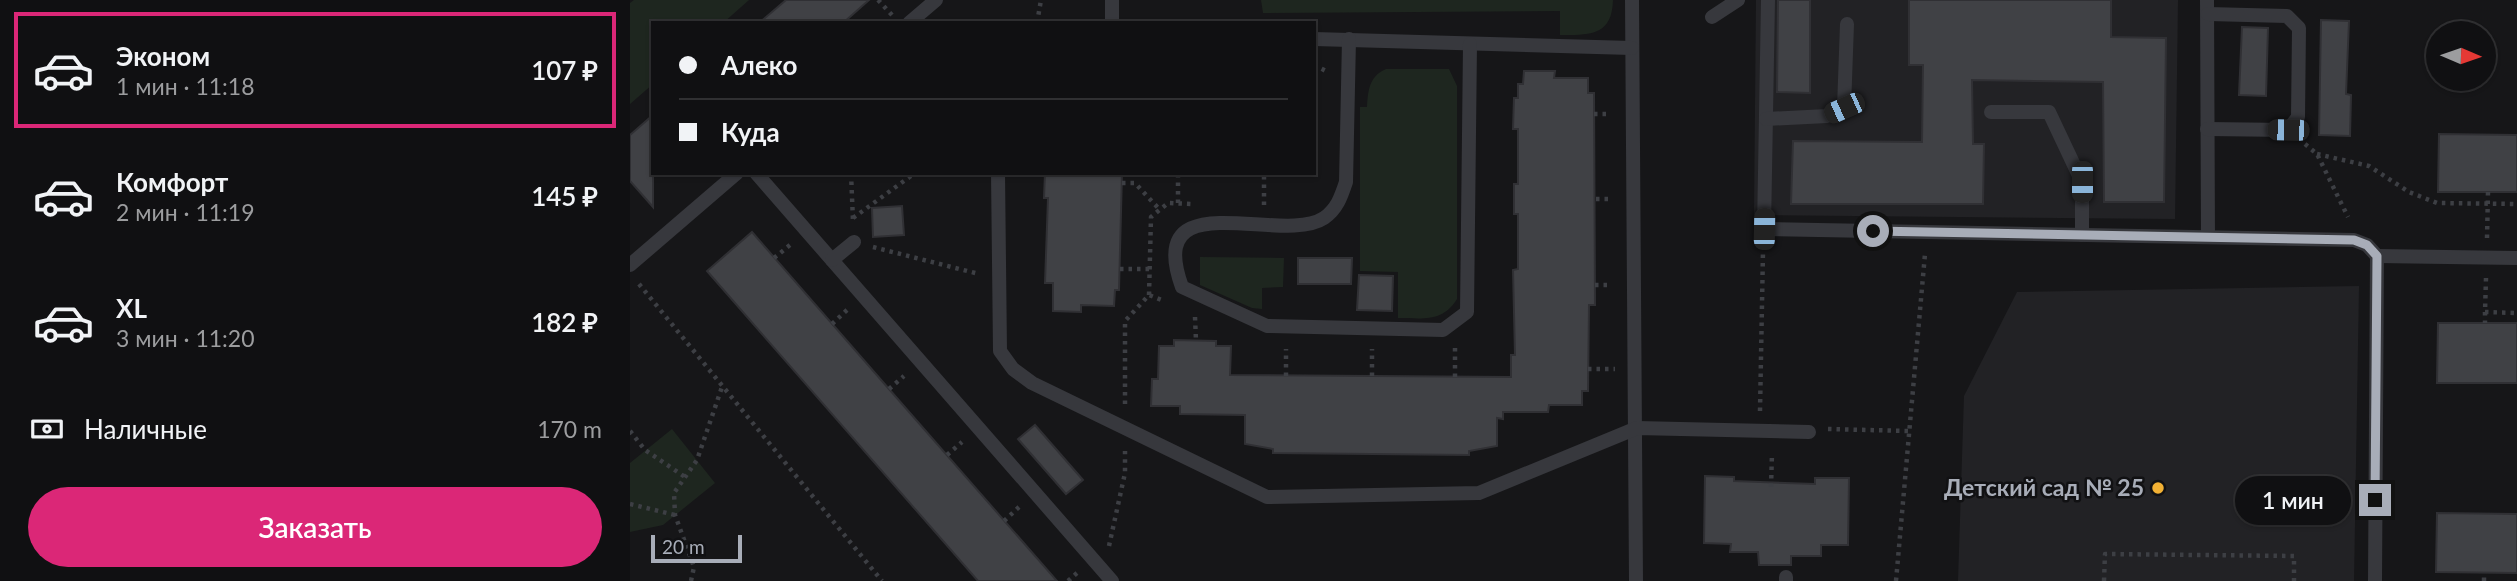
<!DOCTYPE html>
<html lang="ru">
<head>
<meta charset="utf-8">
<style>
  body { margin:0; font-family:Lato,sans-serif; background:#19191b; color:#f1f3f6; height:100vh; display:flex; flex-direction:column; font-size:26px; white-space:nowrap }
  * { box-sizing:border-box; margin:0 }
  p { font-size:23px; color:#9c9d9f }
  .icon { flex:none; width:38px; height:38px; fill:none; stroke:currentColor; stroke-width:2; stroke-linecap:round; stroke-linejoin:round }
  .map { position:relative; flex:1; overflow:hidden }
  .side { display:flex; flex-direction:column; background:#101012; width:630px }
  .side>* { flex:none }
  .guide { position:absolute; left:21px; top:21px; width:665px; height:154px; border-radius:0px; box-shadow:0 2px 5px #0004,0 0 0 2px #303032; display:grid; align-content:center; height:154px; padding:0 28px; background:#101012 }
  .needle { width:46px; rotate:92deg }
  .fabs { position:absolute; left:1796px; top:21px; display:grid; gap:14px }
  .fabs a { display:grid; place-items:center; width:70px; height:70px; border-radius:50%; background:#101012; box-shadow:0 2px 5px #0004,0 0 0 2px #303032; font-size:35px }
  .scale { position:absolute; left:21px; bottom:18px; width:91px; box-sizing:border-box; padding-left:7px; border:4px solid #a8adb8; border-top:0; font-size:19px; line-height:24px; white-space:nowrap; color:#a8adb8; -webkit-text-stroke:5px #111113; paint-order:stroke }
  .end { position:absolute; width:32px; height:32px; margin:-16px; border:9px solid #a8adb8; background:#111; box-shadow:0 0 0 4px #111 }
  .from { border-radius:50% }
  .bubble { position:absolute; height:49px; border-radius:24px; background:#101012; box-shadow:0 2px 5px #0004,0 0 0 2px #303032; font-size:23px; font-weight:600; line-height:49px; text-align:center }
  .car { position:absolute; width:21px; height:42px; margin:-21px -10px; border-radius:9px; box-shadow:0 0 5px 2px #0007; background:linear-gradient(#222 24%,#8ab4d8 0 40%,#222 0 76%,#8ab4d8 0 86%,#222 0) }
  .guide b { display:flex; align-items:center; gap:24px; height:66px; font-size:26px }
  .guide b+b { border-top:2px solid #303032 }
  .guide i { width:18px; height:18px; background:#f1f3f6 }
  ul { padding:12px 0 0; list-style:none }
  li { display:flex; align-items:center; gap:21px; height:116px; margin:0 14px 10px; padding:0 14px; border:4px solid transparent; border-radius:0px }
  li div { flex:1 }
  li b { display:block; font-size:26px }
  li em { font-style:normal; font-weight:600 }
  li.selected { border-color:#db2777 }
  li>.icon { width:63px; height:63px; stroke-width:1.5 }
  .pay { display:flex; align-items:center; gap:18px; height:77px; padding:0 28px; font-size:26px }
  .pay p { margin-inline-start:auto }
  .action { display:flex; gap:14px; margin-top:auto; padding:14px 28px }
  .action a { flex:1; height:80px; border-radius:42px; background:#db2777; color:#fff; font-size:28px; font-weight:600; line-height:80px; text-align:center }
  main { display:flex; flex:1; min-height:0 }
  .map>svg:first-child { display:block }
</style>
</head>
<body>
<main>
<section class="side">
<ul>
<li class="selected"><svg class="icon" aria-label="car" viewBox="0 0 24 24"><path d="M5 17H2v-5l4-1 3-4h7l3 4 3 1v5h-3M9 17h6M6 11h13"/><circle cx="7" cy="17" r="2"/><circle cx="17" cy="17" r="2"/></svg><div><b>Эконом</b><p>1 мин · 11:18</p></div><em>107 ₽</em></li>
<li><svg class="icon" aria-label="car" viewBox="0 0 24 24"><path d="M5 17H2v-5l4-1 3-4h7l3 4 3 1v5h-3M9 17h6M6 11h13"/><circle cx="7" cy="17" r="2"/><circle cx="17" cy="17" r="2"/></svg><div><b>Комфорт</b><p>2 мин · 11:19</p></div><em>145 ₽</em></li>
<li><svg class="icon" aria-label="car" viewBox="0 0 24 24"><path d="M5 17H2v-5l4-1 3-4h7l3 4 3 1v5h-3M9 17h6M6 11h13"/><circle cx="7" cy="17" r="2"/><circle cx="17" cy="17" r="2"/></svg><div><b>XL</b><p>3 мин · 11:20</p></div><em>182 ₽</em></li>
</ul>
<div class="pay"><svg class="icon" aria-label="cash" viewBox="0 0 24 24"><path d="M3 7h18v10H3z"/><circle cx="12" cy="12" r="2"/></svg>Наличные<p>170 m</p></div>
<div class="action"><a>Заказать</a></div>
</section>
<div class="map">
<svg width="1887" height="581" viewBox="0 0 1887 581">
  <rect width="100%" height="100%" fill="#161618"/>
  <g fill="#222225">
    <polygon points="1126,0 1548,0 1545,219 1124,215"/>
    <polygon points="1729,286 1724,581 1328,581 1334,396 1387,292"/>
  </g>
  <g fill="#1e261f">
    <polygon points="4,0 119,0 93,23 23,23 23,84 0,104 0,3"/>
    <path d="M536 0H983C982 36 960 35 930 35V11L633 13 631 0Z"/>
    <path d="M756 69H819L827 86V299C812 323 793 318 768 318V272L730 271V107H737C738 91 739 76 756 69Z"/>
    <polygon points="570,257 654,258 653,287 632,288 632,309 622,308 570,285"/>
    <polygon points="42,429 85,483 33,525 0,532 0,463"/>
  </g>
  <g fill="#404145" stroke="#303034" stroke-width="2">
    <polygon points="156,0 239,0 213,23 129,23"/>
    <polygon points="1148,0 1180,0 1180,93 1147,92"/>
    <polygon points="1279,0 1481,0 1481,37 1536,38 1534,202 1474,202 1473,82 1342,80 1343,144 1354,144 1353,204 1161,204 1163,141 1292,142 1293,65 1279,65"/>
    <polygon points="1691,20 1719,21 1716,94 1721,95 1720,136 1689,135"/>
    <polygon points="1612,27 1638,28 1636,96 1609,95"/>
    <polygon points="894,71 925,71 924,78 958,78 958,93 964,93 965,305 959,305 958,391 952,391 952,405 919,405 918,412 873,412 873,419 867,418 867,446 839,451 839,455 643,453 643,449 615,444 615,415 550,414 550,406 521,406 522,379 528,379 529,346 544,346 544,340 586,341 586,346 601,346 600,375 881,377 881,355 885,355 883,270 888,269 888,214 884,214 884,184 888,184 888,129 883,129 884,98 888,98 888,84 893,84"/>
    <polygon points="23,115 23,207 0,181 0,135"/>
    <polygon points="1809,134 1887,135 1887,192 1808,192"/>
    <polygon points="415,173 492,173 489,290 485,290 484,306 451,305 451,312 423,311 423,283 415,283 418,198 414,198"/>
    <polygon points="272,206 274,235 243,237 242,208"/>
    <polygon points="122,232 259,389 427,581 348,581 77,271"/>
    <polygon points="668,258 722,258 721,284 668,284"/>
    <polygon points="729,275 763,276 762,311 727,310"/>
    <polygon points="1808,323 1887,323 1887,383 1807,383"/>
    <polygon points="405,425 453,480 436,494 388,439"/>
    <polygon points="1075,476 1104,477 1104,481 1185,484 1185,478 1219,478 1218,545 1191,545 1191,556 1161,556 1161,565 1129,565 1128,552 1100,552 1101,544 1074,543"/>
    <polygon points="1807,513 1887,514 1887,573 1806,572"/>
  </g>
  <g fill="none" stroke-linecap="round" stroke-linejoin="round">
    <g stroke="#3d3f44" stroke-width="4.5" stroke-dasharray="3.5 5" stroke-linecap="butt">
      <polyline points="248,0 262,15"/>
      <polyline points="407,23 411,0"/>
      <polyline points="684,65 696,71"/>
      <polyline points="964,114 981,114"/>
      <polyline points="1675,144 1687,154 1718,217"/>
      <polyline points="1687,154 1739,166 1779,192 1807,203 1887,204"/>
      <polyline points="221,173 223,221"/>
      <polyline points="492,183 505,183 530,210"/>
      <polyline points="966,199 983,199"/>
      <polyline points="548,203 548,174"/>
      <polyline points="634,205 634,174"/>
      <polyline points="223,218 285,173"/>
      <polyline points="1857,238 1858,192"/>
      <polyline points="243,247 349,274"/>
      <polyline points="144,258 160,245"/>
      <polyline points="490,269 520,269"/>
      <polyline points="1856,278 1855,312 1887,313"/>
      <polyline points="9,284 252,581"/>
      <polyline points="965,285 982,285"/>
      <polyline points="519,295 521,217 538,203 561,204"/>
      <polyline points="1855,312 1855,323"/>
      <polyline points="565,317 566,341"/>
      <polyline points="202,324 217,310"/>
      <polyline points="958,369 985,369"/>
      <polyline points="656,376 656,349"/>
      <polyline points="742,376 742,349"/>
      <polyline points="825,377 825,347"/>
      <polyline points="259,389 274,376"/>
      <polyline points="495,404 495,321 519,295 534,301"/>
      <polyline points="1130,411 1133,251"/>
      <polyline points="1198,429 1279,431"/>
      <polyline points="0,431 15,450 55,477"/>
      <polyline points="317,455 332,442"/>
      <polyline points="1141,487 1142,453"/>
      <polyline points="0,504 45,515"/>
      <polyline points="374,521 389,507"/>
      <polyline points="479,546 495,473 495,451"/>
      <polyline points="61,581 64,567 45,515 44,493 67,460 92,387"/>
      <polyline points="438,581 448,572"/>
      <polyline points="1266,581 1295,254"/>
      <polyline points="1474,581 1475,554 1664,556 1664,581"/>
      <polyline points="1854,581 1854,573"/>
    </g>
    <g stroke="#37383d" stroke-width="14">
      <polyline points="1002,0 1006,581"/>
      <polyline points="1138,0 1134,229 1724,240 1737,245 1747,256 1745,581"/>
      <polyline points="1577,0 1578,237"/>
      <polyline points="1082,17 1108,0"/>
      <polyline points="279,23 306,0"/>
      <polyline points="482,23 482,0"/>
      <polyline points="684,39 1002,48"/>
      <path d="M719 39 716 182C711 197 707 209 694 218 652 246 513 180 552 287L637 326 813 330 837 312 840 44"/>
      <polyline points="1361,112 1419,112 1452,182 1452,235"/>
      <polyline points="1136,119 1197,116 1214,108 1217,24"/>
      <polyline points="1577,129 1658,130 1668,117 1669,28 1657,16 1578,14"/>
      <polyline points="126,173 482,581"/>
      <polyline points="368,173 370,351 383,369 402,383 637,497 849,493 1007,428 1179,432"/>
      <polyline points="1747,256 1887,258"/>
      <polyline points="202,260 224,242"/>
      <polyline points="0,265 107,173"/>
      <polyline points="1156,581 1156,577"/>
    </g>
  </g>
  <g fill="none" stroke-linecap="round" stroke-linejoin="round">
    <polyline stroke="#a8adb8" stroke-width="9" points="1243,231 1724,240 1737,245 1747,256 1745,500"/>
  </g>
  <circle fill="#f2b134" stroke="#111113" stroke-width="2.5" cx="1528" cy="488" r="7"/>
  <g text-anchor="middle" stroke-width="5" stroke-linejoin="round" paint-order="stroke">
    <g font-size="23" font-weight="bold" fill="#a8adb8" stroke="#111113" text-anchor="end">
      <text x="1514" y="496">Детский сад № 25</text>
    </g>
  </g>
</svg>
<div class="fabs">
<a><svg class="needle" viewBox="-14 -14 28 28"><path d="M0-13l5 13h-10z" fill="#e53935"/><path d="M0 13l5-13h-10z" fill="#9c9d9f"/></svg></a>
</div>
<div class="scale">20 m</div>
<i class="end from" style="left:1243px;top:231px"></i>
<i class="end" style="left:1745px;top:500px"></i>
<div class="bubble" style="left:1605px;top:476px;width:116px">1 мин</div>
<i class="car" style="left:1214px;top:108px;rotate:246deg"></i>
<i class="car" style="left:1658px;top:130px;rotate:271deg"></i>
<i class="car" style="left:1452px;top:182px;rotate:180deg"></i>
<i class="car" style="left:1134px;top:229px;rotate:1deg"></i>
<div class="guide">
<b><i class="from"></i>Алеко</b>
<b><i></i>Куда</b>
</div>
</div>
</main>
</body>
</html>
